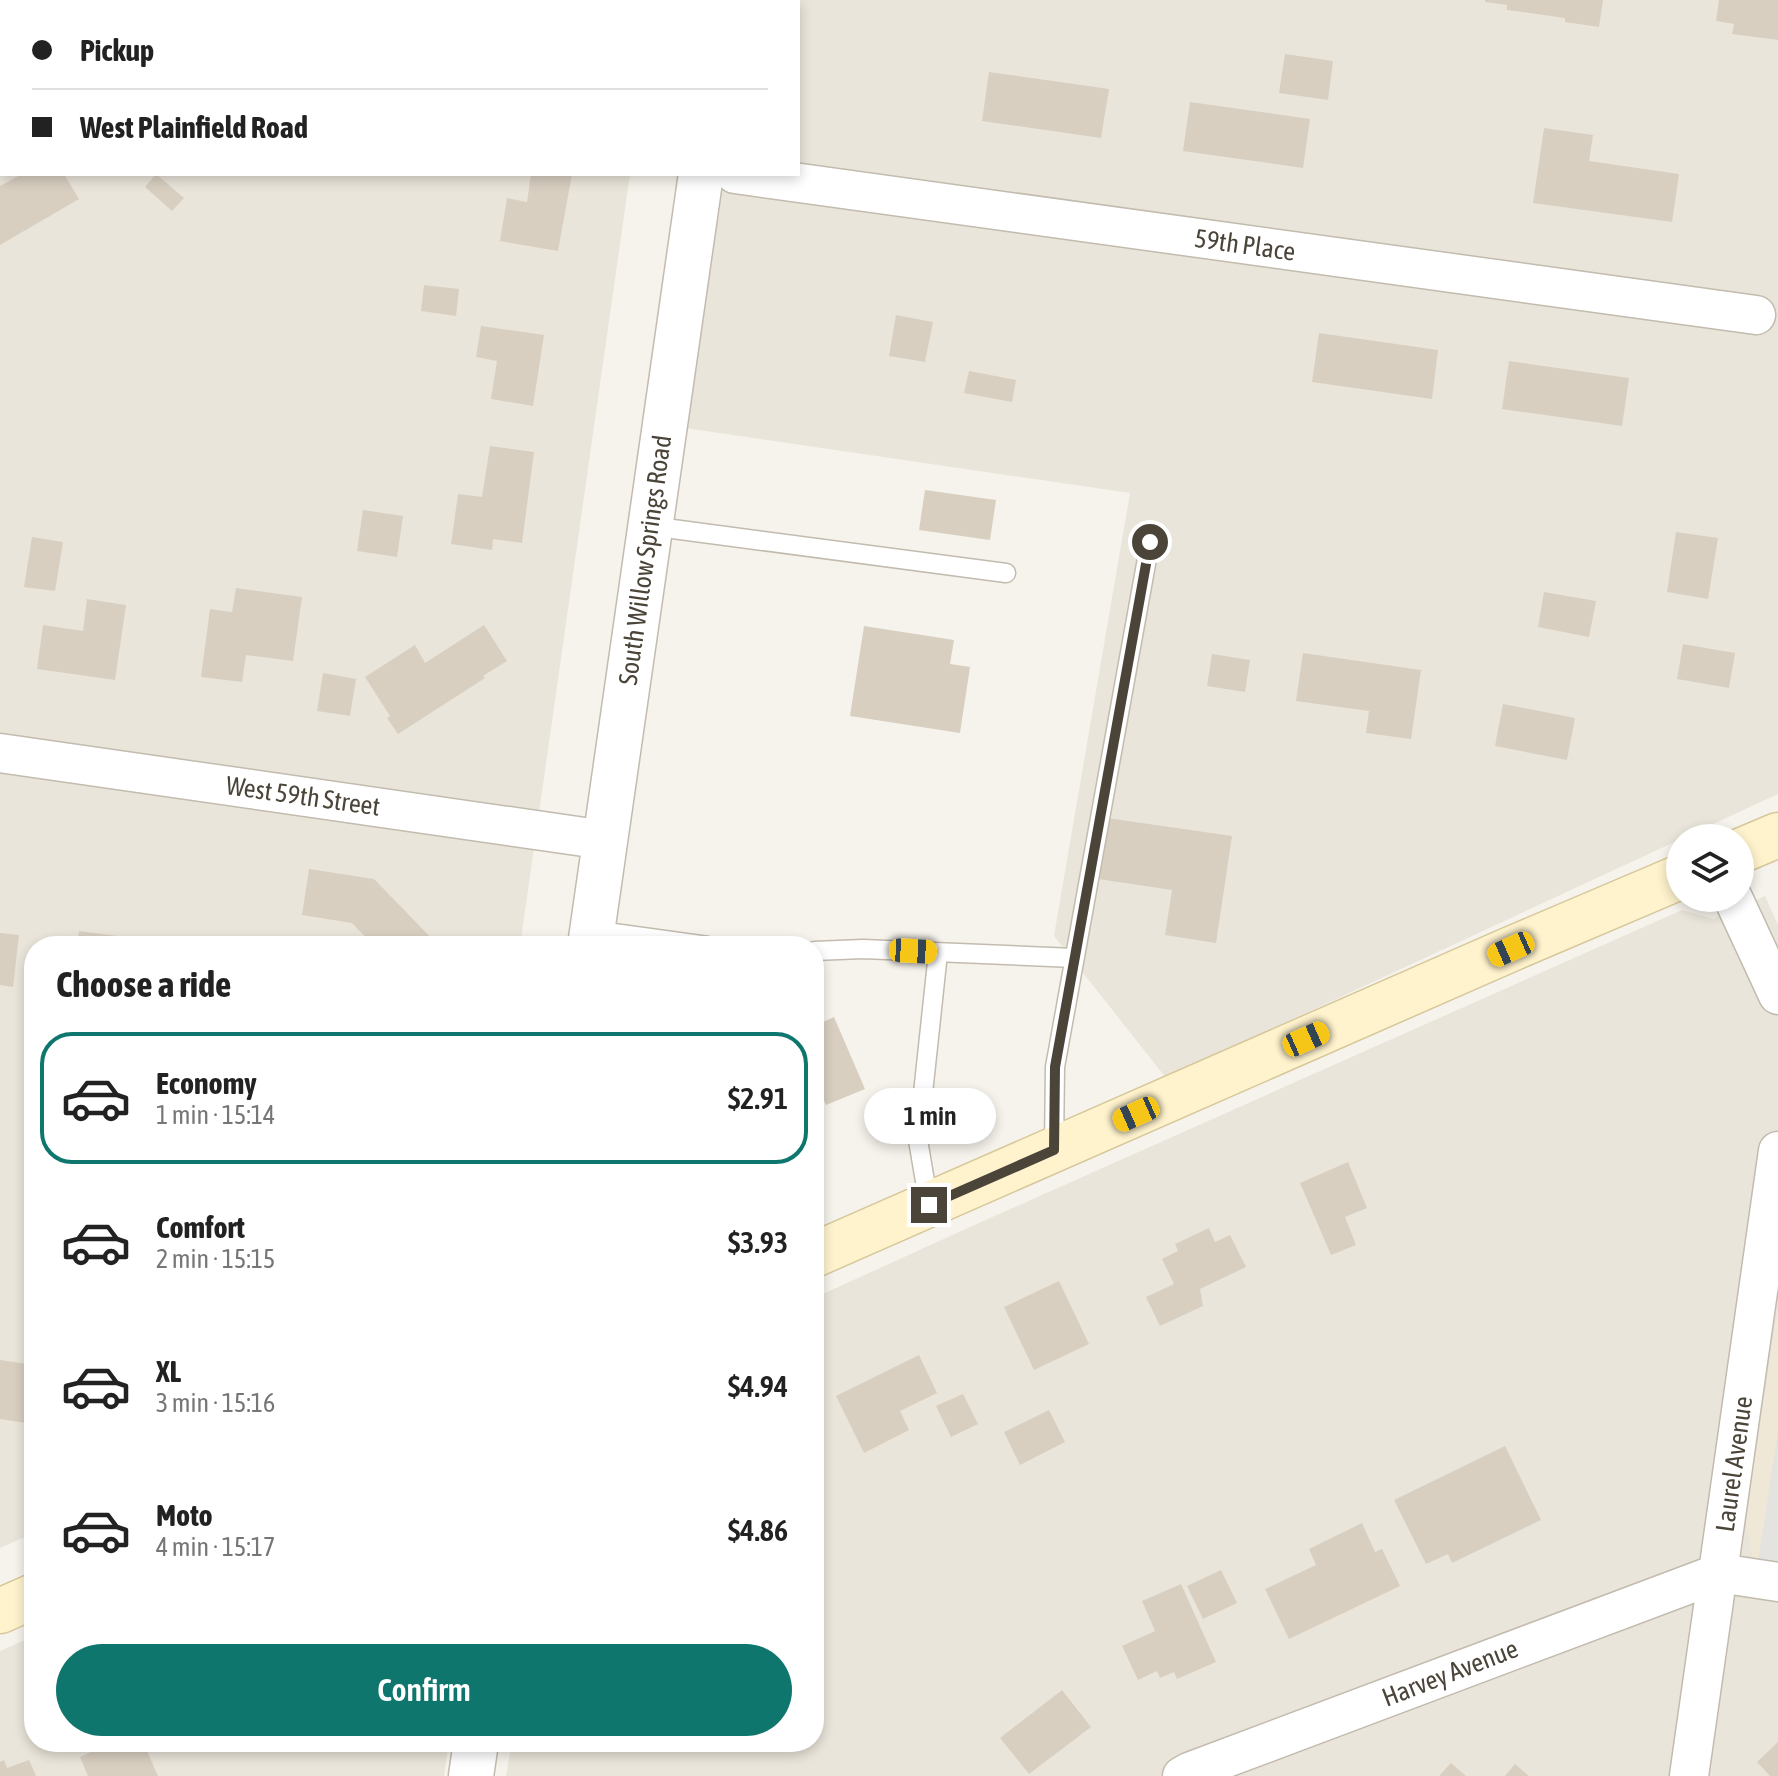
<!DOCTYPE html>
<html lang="en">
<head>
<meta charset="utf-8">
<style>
  body { margin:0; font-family:"Asap Condensed",sans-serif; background:#f6f6f6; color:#222; height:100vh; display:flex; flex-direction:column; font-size:30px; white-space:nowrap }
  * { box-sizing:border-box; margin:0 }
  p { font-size:26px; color:#767676 }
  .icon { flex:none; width:44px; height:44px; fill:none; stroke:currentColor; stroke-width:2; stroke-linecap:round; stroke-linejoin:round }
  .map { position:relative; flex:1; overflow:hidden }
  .panel { position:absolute; left:24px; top:936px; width:800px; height:816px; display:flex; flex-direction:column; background:#fff; border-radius:32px; box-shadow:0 4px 12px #0003 }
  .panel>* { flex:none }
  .guide { position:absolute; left:0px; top:0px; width:800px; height:176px; box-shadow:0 4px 12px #0003; display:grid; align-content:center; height:176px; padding:0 32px; background:#fff }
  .controls { position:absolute; left:1666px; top:824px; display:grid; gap:16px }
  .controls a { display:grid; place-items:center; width:88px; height:88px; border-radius:50%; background:#fff; box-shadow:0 4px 12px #0003; font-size:40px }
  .end { position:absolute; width:36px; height:36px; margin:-18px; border:10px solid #4b4439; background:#fff; box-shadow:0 0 0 4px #fff }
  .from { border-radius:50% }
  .bubble { position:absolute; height:56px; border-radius:28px; background:#fff; box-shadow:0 4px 12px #0003; font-size:26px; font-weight:600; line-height:56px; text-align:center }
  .car { position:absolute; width:24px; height:48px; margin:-24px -12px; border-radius:10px; box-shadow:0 0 6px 2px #0007; background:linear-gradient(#f5c518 24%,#345 0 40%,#f5c518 0 76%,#345 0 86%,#f5c518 0) }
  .guide b { display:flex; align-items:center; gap:28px; height:76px; font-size:30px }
  .guide b+b { border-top:2px solid #e0e0e0 }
  .guide i { width:20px; height:20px; background:#222 }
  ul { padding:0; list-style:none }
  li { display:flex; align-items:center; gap:24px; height:132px; margin:0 16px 12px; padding:0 16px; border:4px solid transparent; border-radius:32px }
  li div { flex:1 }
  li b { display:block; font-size:30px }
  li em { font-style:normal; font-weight:600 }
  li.selected { border-color:#0f766e }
  li>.icon { width:72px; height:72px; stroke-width:1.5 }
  h2 { padding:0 32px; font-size:36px; line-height:96px }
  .primary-button { display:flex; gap:16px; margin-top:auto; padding:16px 32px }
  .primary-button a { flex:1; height:92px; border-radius:48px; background:#0f766e; color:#fff; font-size:32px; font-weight:600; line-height:92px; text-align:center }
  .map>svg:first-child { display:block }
</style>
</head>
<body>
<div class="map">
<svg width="1778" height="1776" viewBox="0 0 1778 1776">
  <rect width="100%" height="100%" fill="#f6f3ec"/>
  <g fill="#eae5da">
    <polygon points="0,0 655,0 655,2 2,2 2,174 630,174 520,946 34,946 34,1533 0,1548"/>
    <polygon points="748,0 1778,0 1778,794 1166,1078 1054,936 1130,493 685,428 722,174 798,174 798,2 748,2"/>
    <polygon points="1765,896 1778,925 1778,1311 1746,1520 1778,1569 1778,1776 506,1776 512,1742 814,1742 814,1298 981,1222 1682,910 1713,919"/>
    <polygon points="34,1636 34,1742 449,1742 444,1776 0,1776 0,1651"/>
  </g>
  <polygon fill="#efe8d6" points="1778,1311 1778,1569 1754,1565 1746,1520"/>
  <polygon fill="#e5e3e0" points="1778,1431 1778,1564 1758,1561"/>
  <g fill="#d8cfc1">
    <polygon points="1485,0 1603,0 1599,27 1565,22 1565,18 1507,10 1507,5 1485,2"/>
    <polygon points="1719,0 1778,0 1778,40 1732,34 1734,24 1716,21"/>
    <polygon points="1285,54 1333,61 1328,100 1279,93"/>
    <polygon points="989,72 1109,89 1101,138 982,121"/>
    <polygon points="1190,102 1310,119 1303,168 1183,151"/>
    <polygon points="1544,128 1593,135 1589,161 1679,174 1672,222 1533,203"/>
    <polygon points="22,174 64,174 79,199 0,245 0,186"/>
    <polygon points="156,174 184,198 172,211 145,187"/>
    <polygon points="531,174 572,174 558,251 500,241 507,198 527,202"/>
    <polygon points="424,285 459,289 456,316 421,311"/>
    <polygon points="896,315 933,322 925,362 889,356"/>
    <polygon points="481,326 544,335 533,406 491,399 497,361 476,357"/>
    <polygon points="1319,333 1438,350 1432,399 1312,382"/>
    <polygon points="1509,361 1629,378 1622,426 1502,409"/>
    <polygon points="969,371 1016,380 1012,402 964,393"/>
    <polygon points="490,446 534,452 522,543 493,539 492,550 451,544 458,494 482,497"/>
    <polygon points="925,490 996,500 990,540 919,530"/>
    <polygon points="363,510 403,516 397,557 357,551"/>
    <polygon points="1676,532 1718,538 1708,599 1667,592"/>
    <polygon points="32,537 63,542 55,591 24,587"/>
    <polygon points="236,588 302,597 293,661 246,655 242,682 201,677 210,609 232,612"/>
    <polygon points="1544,592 1596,601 1589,637 1538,627"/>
    <polygon points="87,599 126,605 115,680 37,669 43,625 83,631"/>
    <polygon points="484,625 507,661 483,676 485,678 398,734 387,718 390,716 365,677 415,645 425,663"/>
    <polygon points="864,626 954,640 950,664 970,667 960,733 850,716"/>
    <polygon points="1683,644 1735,653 1729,688 1677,679"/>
    <polygon points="1303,653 1421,670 1411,739 1366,733 1369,711 1296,701"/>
    <polygon points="1212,654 1250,660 1245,692 1207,686"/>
    <polygon points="323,673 356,679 350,716 317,711"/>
    <polygon points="1503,704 1575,718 1567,760 1495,746"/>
    <polygon points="1107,818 1232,836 1216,943 1165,935 1172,890 1098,879"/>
    <polygon points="309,869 374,879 439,946 374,946 352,923 302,915"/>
    <polygon points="79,931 148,940 148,946 77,946"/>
    <polygon points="0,933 19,935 13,987 0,985"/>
    <polygon points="834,1017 865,1089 826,1105 820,1091 814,1094 814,1026"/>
    <polygon points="1348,1162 1367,1208 1345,1217 1356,1245 1331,1255 1300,1183"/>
    <polygon points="1209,1228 1215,1242 1230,1235 1246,1267 1200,1289 1203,1306 1160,1326 1146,1297 1174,1284 1162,1259 1178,1251 1175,1244"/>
    <polygon points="1059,1281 1089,1344 1034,1370 1004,1307"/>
    <polygon points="919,1355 937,1393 900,1411 909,1430 864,1453 836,1396"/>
    <polygon points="0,1360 34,1365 33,1424 0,1419"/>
    <polygon points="963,1394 978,1424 951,1437 936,1406"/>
    <polygon points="1049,1410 1065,1442 1020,1465 1004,1432"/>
    <polygon points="1505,1446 1541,1520 1452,1563 1448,1554 1426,1564 1394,1500"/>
    <polygon points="1362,1523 1375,1552 1382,1549 1400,1586 1289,1639 1265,1589 1316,1565 1309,1549"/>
    <polygon points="1221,1570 1237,1603 1203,1619 1187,1586"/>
    <polygon points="1181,1584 1216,1662 1177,1679 1174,1672 1160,1678 1157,1671 1138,1680 1122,1646 1155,1631 1142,1601"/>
    <polygon points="1062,1690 1091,1727 1029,1774 1000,1738"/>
    <polygon points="114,1742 143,1742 158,1776 88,1776 80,1757"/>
    <polygon points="1778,1742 1778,1776 1770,1776 1757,1762"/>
    <polygon points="4,1760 7,1768 29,1760 36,1776 0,1776 0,1762"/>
    <polygon points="1451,1763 1466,1776 1439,1776"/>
    <polygon points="1515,1764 1529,1776 1505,1776"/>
  </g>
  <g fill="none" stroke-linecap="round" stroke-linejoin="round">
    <defs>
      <g id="service">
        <polyline points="650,526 1006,573"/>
        <polyline points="592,930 708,946"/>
        <polyline points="814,951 863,949 1074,958"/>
        <polyline points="1054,1147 1055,1067 1150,542"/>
        <polyline points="929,1205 918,1140 938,953"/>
      </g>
      <g id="minor">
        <polyline points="51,2 53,0"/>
        <polyline points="0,56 2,55"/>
        <polyline points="735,174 1756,315"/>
        <polyline points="0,753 605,840"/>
        <polyline points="1733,898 1778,995"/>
        <polyline points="1182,1776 1189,1772 1719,1573 1778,1582"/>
        <polyline points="1689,1776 1778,1151"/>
      </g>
      <g id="tertiary">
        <polyline points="725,2 726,0"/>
        <polyline points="590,946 701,174"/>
        <polyline points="471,1776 476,1742"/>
      </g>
      <g id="secondary">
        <polyline points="1740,851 1778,835"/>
        <polyline points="814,1255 1511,949 1680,877"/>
        <polyline points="0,1611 34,1596"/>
      </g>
    </defs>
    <use href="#service" stroke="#c2bbae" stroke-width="21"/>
    <use href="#minor" stroke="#c2bbae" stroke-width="41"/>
    <use href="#tertiary" stroke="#c2bbae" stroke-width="47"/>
    <use href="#secondary" stroke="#d6c79b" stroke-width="47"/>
    <use href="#service" stroke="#fff" stroke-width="18"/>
    <use href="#minor" stroke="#fff" stroke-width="38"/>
    <use href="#tertiary" stroke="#fff" stroke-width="44"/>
    <use href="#secondary" stroke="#fff3cd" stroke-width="44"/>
  </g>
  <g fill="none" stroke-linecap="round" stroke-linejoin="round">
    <polyline stroke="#4b4439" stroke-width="10" points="929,1205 1054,1150 1055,1067 1150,542"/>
  </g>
  <g text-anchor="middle" stroke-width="6" stroke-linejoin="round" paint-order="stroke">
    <g font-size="26" fill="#4b4439" stroke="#fff">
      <text transform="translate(1245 245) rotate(8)" y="9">59th Place</text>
      <text transform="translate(645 560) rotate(-82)" y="9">South Willow Springs Road</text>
      <text transform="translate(303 796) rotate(8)" y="9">West 59th Street</text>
      <text transform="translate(1734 1464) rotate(-82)" y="9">Laurel Avenue</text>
      <text transform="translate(1450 1673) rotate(-21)" y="9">Harvey Avenue</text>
    </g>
  </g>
</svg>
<div class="controls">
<a><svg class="icon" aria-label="layers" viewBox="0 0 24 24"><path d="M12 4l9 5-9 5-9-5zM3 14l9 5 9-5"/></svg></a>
</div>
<i class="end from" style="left:1150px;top:542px"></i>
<i class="end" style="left:929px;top:1205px"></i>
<div class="bubble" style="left:864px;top:1088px;width:132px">1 min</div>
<i class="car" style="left:1511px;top:949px;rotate:246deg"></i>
<i class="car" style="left:913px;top:951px;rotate:93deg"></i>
<i class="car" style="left:1306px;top:1039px;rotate:66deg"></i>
<i class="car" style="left:1136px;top:1114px;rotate:246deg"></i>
<div class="guide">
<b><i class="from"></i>Pickup</b>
<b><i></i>West Plainfield Road</b>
</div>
<section class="panel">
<h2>Choose a ride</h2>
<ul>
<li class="selected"><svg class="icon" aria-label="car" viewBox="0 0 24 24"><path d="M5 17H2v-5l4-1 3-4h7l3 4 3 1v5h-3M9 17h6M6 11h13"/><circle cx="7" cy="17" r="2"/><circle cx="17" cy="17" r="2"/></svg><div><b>Economy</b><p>1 min · 15:14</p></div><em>$2.91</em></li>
<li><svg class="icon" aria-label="car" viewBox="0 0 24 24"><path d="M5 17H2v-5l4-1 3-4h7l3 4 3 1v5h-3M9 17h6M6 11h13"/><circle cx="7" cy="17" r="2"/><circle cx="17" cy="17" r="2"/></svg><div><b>Comfort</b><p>2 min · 15:15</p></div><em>$3.93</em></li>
<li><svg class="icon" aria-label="car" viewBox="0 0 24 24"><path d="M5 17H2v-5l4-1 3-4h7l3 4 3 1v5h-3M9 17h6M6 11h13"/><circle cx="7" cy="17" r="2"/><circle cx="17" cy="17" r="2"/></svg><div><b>XL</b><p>3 min · 15:16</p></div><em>$4.94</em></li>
<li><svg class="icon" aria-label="car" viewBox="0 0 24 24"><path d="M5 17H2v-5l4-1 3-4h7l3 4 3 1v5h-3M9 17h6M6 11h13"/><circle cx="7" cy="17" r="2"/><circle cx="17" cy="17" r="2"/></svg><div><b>Moto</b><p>4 min · 15:17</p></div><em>$4.86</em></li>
</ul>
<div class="primary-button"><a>Confirm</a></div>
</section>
</div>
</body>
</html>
